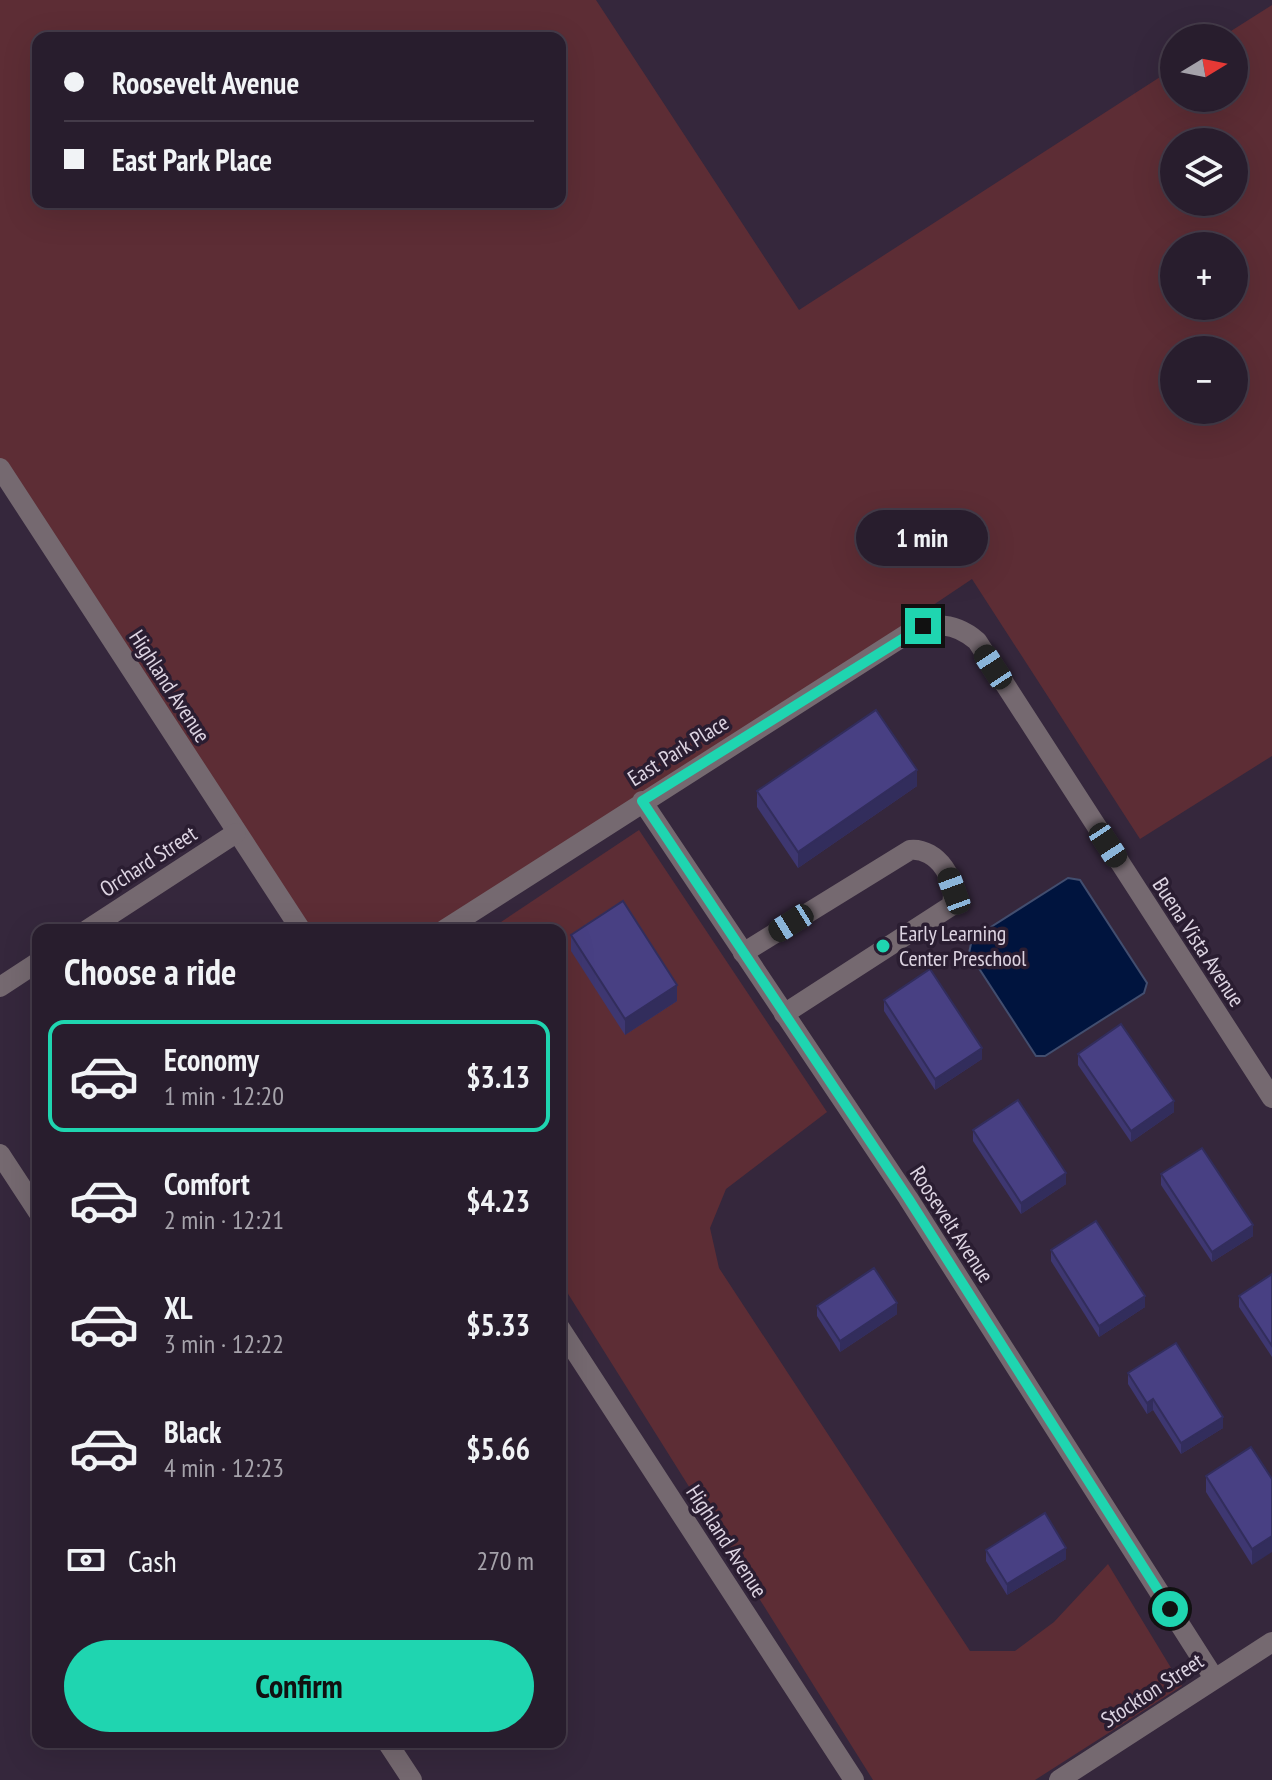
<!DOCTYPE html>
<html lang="en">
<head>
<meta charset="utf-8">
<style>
  body { margin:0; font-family:"PT Sans Narrow",sans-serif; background:#342a39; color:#f1f3f6; height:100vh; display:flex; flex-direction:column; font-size:30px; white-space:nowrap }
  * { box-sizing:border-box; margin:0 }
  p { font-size:26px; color:#a5a2aa }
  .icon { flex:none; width:44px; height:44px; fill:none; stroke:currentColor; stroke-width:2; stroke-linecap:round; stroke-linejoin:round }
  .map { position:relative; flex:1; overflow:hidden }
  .details { position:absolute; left:32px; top:924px; width:534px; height:824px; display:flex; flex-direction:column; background:#281d2d; border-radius:16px; box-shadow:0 8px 32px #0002,0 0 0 2px #443b49 }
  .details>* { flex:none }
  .top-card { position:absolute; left:32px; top:32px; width:534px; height:176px; border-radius:16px; box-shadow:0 8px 32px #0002,0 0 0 2px #443b49; display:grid; align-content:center; height:176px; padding:0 32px; background:#281d2d }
  .needle { width:52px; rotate:80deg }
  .buttons { position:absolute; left:1160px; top:24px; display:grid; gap:16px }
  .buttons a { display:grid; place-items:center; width:88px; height:88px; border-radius:50%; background:#281d2d; box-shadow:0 8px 32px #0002,0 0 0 2px #443b49; font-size:40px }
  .end { position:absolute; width:36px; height:36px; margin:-18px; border:10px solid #1fd5b0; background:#111; box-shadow:0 0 0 4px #111 }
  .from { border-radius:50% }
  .bubble { position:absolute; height:56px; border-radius:28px; background:#281d2d; box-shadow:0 8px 32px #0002,0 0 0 2px #443b49; font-size:26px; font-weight:700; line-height:56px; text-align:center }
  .car { position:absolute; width:24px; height:48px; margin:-24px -12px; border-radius:10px; box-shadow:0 0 6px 2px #0007; background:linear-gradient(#222 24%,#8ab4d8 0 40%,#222 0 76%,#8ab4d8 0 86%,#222 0) }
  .top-card b { display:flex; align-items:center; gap:28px; height:76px; font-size:30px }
  .top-card b+b { border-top:2px solid #443b49 }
  .top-card i { width:20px; height:20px; background:#f1f3f6 }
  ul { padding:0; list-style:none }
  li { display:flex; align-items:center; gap:24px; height:112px; margin:0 16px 12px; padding:0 16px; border:4px solid transparent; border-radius:16px }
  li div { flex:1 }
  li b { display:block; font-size:30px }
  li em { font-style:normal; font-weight:700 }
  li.active { border-color:#1fd5b0 }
  li>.icon { width:72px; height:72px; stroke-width:1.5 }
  h2 { padding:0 32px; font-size:36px; line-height:96px }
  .pay { display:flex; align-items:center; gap:20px; height:88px; padding:0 32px; font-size:30px }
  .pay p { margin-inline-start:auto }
  .cta { display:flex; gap:16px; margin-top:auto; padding:16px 32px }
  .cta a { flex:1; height:92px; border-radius:48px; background:#1fd5b0; color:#111; font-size:32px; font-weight:700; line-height:92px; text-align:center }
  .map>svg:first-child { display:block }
</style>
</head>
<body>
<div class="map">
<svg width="1272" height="1780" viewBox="0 0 1272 1780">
  <rect width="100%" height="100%" fill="#35273c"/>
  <g fill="#5d2d35" fill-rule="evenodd">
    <path d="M0 0H596L799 310 1174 68V98H1234V38H1220L1272 5V756L1140 839 972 579 448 930H302L0 458ZM38 38H560V202H38ZM1174 142H1234V202H1174ZM1174 246H1234V306H1174ZM1174 350H1234V410H1174Z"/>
    <polygon points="639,830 827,1112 726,1189 710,1228 719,1268 970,1651 1015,1651 1054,1622 1108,1564 1182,1686 1035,1780 873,1780 560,1281 560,930 489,930"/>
  </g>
  <polygon fill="#00143e" stroke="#424e6f" stroke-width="2" points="1068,878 1080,880 1147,983 1144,993 1045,1056 1036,1056 969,953 972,939"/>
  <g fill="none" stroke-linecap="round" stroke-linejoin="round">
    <g stroke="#756970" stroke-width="20">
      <polyline points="0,468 301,930"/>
      <polyline points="642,801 908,1198 1214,1678"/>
      <polyline points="87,930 236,833"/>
      <path d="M444 930 907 634C933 621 955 622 977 641L1272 1098"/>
      <path d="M743 953 910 850C937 847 960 882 951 906L784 1014"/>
      <polyline points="0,987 38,962"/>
      <polyline points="0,1154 38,1212"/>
      <polyline points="560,1328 854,1780"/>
      <polyline points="387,1742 412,1780"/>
      <polyline points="1059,1780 1272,1642"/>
    </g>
  </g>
  <g fill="#3e3771">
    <polygon points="917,786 798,868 757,807 757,791"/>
    <polygon points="571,935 677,1001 625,1035 571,951"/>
    <polygon points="884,1000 982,1059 935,1090 884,1011"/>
    <polygon points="1078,1054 1174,1112 1131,1142 1078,1065"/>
    <polygon points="973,1130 1066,1184 1021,1214 973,1141"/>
    <polygon points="1161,1174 1253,1236 1212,1262 1161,1185"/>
    <polygon points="1051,1250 1145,1307 1099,1337 1051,1261"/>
    <polygon points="1272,1274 1272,1357 1239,1307 1239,1296"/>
    <polygon points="817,1306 897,1314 840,1352 817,1316"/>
    <polygon points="1128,1373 1223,1428 1181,1454 1153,1410 1147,1414 1128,1384"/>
    <polygon points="1206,1476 1272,1479 1252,1565 1206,1492"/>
    <polygon points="986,1550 1066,1559 1007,1595 986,1561"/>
  </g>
  <g fill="#322d5c">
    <polygon points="917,770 917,786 798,868 798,852"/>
    <polygon points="677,985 677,1001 625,1035 625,1019"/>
    <polygon points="982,1048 982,1059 935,1090 935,1079"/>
    <polygon points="1174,1101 1174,1112 1131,1142 1131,1131"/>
    <polygon points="1066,1173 1066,1184 1021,1214 1021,1203"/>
    <polygon points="1253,1225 1253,1236 1212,1262 1212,1252"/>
    <polygon points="1145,1296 1145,1307 1099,1337 1099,1326"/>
    <polygon points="897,1303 897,1314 840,1352 840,1341"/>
    <polygon points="1153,1399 1153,1410 1147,1414 1147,1403"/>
    <polygon points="1223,1417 1223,1428 1181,1454 1181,1443"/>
    <polygon points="1272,1536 1272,1552 1252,1565 1252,1549"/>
    <polygon points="1066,1548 1066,1559 1007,1595 1007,1584"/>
  </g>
  <g fill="#484083" stroke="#322d5c" stroke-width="2">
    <polygon points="876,710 917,770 798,852 757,791"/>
    <polygon points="623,901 677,985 625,1019 571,935"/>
    <polygon points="930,969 982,1048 935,1079 884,1000"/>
    <polygon points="1121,1024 1174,1101 1131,1131 1078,1054"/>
    <polygon points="1018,1100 1066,1173 1021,1203 973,1130"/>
    <polygon points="1202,1148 1253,1225 1212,1252 1161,1174"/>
    <polygon points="1096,1221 1145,1296 1099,1326 1051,1250"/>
    <polygon points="874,1268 897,1303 840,1341 817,1306"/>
    <polygon points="1272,1274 1272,1346 1239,1296"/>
    <polygon points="1176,1343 1223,1417 1181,1443 1153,1399 1147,1403 1128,1373"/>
    <polygon points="1251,1447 1272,1479 1272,1536 1252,1549 1206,1476"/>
    <polygon points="1045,1513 1066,1548 1007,1584 986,1550"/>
  </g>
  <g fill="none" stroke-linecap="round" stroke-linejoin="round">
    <polyline stroke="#1fd5b0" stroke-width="10" points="923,626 642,801 908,1198 1170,1609"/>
  </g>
  <circle fill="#1fd5b0" stroke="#2a1d31" stroke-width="3" cx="883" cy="946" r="8"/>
  <g text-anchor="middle" stroke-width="7" stroke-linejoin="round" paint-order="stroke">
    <g font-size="22" fill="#ddd4e2" stroke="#2a1d31">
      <text transform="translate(170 686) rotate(57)" y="8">Highland Avenue</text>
      <text transform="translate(678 750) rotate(-32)" y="8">East Park Place</text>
      <text transform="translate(148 861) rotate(-33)" y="8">Orchard Street</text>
      <text transform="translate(1199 942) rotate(57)" y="8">Buena Vista Avenue</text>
      <text transform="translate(952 1224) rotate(57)" y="8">Roosevelt Avenue</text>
      <text transform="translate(727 1541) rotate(57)" y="8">Highland Avenue</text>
      <text transform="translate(1152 1690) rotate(-33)" y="8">Stockton Street</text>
    </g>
    <g font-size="22" fill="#ddd4e2" stroke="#2a1d31" text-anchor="start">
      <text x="899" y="941">Early Learning<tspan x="899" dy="25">Center Preschool</tspan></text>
    </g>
  </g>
</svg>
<div class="buttons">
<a><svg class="needle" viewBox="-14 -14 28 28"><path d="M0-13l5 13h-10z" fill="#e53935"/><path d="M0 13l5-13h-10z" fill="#a5a2aa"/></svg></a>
<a><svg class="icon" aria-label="layers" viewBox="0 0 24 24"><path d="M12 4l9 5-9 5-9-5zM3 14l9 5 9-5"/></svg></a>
<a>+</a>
<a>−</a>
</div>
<i class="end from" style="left:1170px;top:1609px"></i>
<i class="end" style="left:923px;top:626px"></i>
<div class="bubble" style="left:856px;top:510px;width:132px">1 min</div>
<i class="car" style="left:993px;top:667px;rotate:327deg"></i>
<i class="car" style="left:1108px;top:845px;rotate:147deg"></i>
<i class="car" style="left:954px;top:891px;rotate:340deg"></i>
<i class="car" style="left:791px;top:923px;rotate:238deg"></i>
<div class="top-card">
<b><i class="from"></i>Roosevelt Avenue</b>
<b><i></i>East Park Place</b>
</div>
<section class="details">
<h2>Choose a ride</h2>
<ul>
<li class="active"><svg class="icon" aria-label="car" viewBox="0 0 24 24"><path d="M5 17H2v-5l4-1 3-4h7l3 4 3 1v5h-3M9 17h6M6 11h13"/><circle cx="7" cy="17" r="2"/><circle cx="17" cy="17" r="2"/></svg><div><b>Economy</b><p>1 min · 12:20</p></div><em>$3.13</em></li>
<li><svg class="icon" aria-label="car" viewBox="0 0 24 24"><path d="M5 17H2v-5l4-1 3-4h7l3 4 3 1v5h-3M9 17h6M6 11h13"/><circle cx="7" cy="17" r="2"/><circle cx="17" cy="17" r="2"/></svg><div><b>Comfort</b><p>2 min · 12:21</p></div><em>$4.23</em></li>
<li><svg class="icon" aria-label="car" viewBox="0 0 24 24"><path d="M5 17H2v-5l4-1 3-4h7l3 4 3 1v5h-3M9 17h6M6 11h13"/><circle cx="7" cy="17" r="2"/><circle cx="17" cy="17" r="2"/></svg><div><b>XL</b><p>3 min · 12:22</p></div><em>$5.33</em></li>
<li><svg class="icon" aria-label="car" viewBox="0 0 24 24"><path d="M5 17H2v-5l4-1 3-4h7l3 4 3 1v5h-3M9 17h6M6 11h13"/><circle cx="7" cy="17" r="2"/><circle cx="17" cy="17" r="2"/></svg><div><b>Black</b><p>4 min · 12:23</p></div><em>$5.66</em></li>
</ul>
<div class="pay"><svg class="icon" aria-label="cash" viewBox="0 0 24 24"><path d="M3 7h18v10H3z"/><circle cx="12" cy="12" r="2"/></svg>Cash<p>270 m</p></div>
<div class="cta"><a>Confirm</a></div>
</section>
</div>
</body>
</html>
